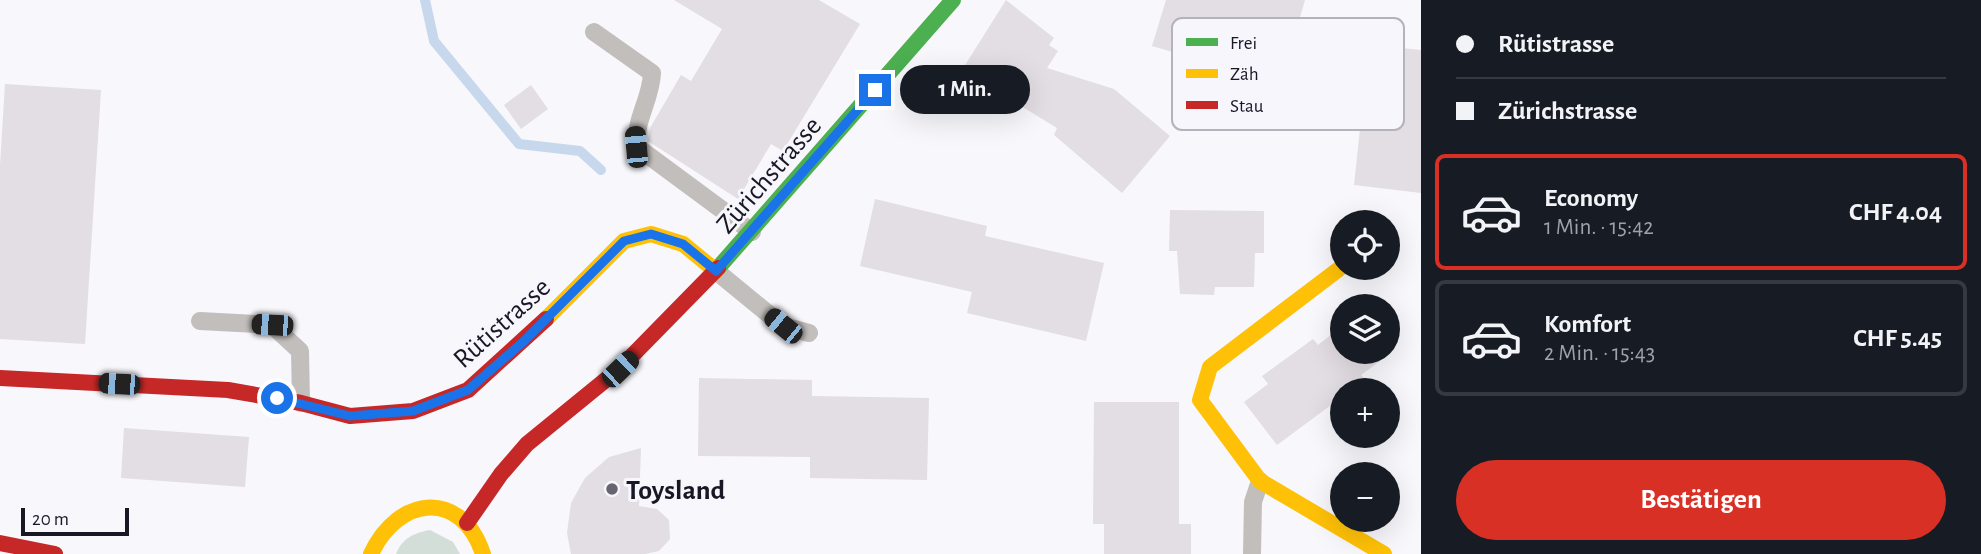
<!DOCTYPE html>
<html lang="de">
<head>
<meta charset="utf-8">
<style>
  body { margin:0; font-family:"Alegreya Sans",sans-serif; background:#242831; color:#f1f3f6; height:100vh; display:flex; flex-direction:column; font-size:26px; white-space:nowrap }
  * { box-sizing:border-box; margin:0 }
  p { font-size:23px; color:#9ea1a6 }
  .icon { flex:none; width:38px; height:38px; fill:none; stroke:currentColor; stroke-width:2; stroke-linecap:round; stroke-linejoin:round }
  .map { position:relative; flex:1; overflow:hidden }
  .panel { display:flex; flex-direction:column; background:#171b24; width:560px }
  .panel>* { flex:none }
  .hud { display:grid; align-content:center; height:154px; padding:0 35px; background:#171b24 }
  .tools { position:absolute; left:1330px; top:210px; display:grid; gap:14px }
  .tools a { display:grid; place-items:center; width:70px; height:70px; border-radius:50%; background:#171b24; box-shadow:0 7px 28px #0002; font-size:35px }
  .scale { position:absolute; left:21px; bottom:18px; width:108px; box-sizing:border-box; padding-left:7px; border:4px solid #181723; border-top:0; font-size:19px; line-height:24px; white-space:nowrap; color:#181723; -webkit-text-stroke:5px #f7f6fd; paint-order:stroke }
  .end { position:absolute; width:32px; height:32px; margin:-16px; border:9px solid #1a73e8; background:#fff; box-shadow:0 0 0 4px #fff }
  .from { border-radius:50% }
  .bubble { position:absolute; height:49px; border-radius:24px; background:#171b24; box-shadow:0 7px 28px #0002; font-size:23px; font-weight:700; line-height:49px; text-align:center }
  .car { position:absolute; width:21px; height:42px; margin:-21px -10px; border-radius:9px; box-shadow:0 0 5px 2px #0007; background:linear-gradient(#222 24%,#8ab4d8 0 40%,#222 0 76%,#8ab4d8 0 86%,#222 0) }
  .hud b { display:flex; align-items:center; gap:24px; height:66px; font-size:26px }
  .hud b+b { border-top:2px solid #363941 }
  .hud i { width:18px; height:18px; background:#f1f3f6 }
  ul { padding:0; list-style:none }
  li { display:flex; align-items:center; gap:21px; height:116px; margin:0 14px 10px; padding:0 21px; border:4px solid #363941; border-radius:10px }
  li div { flex:1 }
  li b { display:block; font-size:26px }
  li em { font-style:normal; font-weight:700 }
  li.current { border-color:#d93025 }
  li>.icon { width:63px; height:63px; stroke-width:1.5 }
  .button { display:flex; gap:14px; margin-top:auto; padding:14px 35px }
  .button a { flex:1; height:80px; border-radius:42px; background:#d93025; color:#fff; font-size:28px; font-weight:700; line-height:80px; text-align:center }
  main { display:flex; flex:1; min-height:0 }
  .map>svg:first-child { display:block }
</style>
</head>
<body>
<main>
<div class="map">
<svg width="1421" height="554" viewBox="0 0 1421 554">
  <rect width="100%" height="100%" fill="#f8f7fc"/>
  <path fill="#d3ded9" d="M430 530 453 542 460 554H396C402 538 414 533 430 530Z"/>
  <g fill="none" stroke-linecap="round" stroke-linejoin="round">
    <polyline stroke="#c8d8ec" stroke-width="10" points="425,0 434,41 519,144 580,151 601,170"/>
  </g>
  <g fill="#e3dde4">
    <polygon points="674,0 819,0 860,24 783,151 771,144 738,199 648,141 650,128 681,75 691,81 722,29"/>
    <polygon points="1006,0 1054,38 1049,45 1058,51 1047,68 1114,89 1170,136 1122,193 1054,135 1057,128 962,70"/>
    <polygon points="1166,0 1305,0 1281,83 1152,46"/>
    <polygon points="1369,45 1421,50 1421,193 1354,185"/>
    <polygon points="5,84 101,90 85,344 0,339 0,165"/>
    <polygon points="531,85 548,109 521,129 504,105"/>
    <polygon points="875,199 987,226 985,236 1104,263 1086,341 967,313 972,292 860,266"/>
    <polygon points="1170,210 1264,211 1264,253 1255,253 1254,287 1215,287 1214,295 1180,294 1177,251 1169,251"/>
    <polygon points="1342,326 1342,352 1392,352 1361,375 1365,379 1351,390 1342,390 1342,397 1277,445 1244,402 1268,384 1262,376 1313,339 1318,345"/>
    <polygon points="699,378 812,380 812,396 929,398 927,480 810,478 810,457 698,456"/>
    <polygon points="1094,402 1179,402 1179,524 1191,524 1191,554 1104,554 1104,524 1093,524"/>
    <polygon points="124,428 249,437 245,487 121,478"/>
    <polygon points="641,448 639,506 657,509 669,520 670,539 659,551 645,554 571,554 567,533 571,503 585,478 609,457"/>
  </g>
  <g fill="none" stroke-linecap="round" stroke-linejoin="round">
    <g stroke="#c2bebb" stroke-width="18">
      <path d="M594 32 652 73C651 100 634 120 637 147L752 232"/>
      <polyline points="716,271 783,326 809,333"/>
      <polyline points="200,321 272,325 300,351 301,403"/>
      <polyline points="1252,554 1253,502 1260,481"/>
    </g>
    <polyline stroke="#4caf50" stroke-width="16" points="718,268 953,0"/>
    <g stroke="#ffc107" stroke-width="16">
      <polyline points="1339,269 1210,367 1200,400 1260,481 1384,554"/>
      <polyline points="546,319 624,241 651,234 683,244 716,271"/>
      <path d="M371 554C398 496 461 488 483 554"/>
    </g>
    <g stroke="#c62828" stroke-width="16">
      <polyline points="0,378 228,390 301,403 350,416 413,411 468,390 546,319"/>
      <polyline points="467,523 501,474 527,444 619,369 718,268"/>
      <polyline points="0,543 55,554"/>
    </g>
  </g>
  <g fill="none" stroke-linecap="round" stroke-linejoin="round">
    <polyline stroke="#1a73e8" stroke-width="9" points="277,398 350,416 413,411 468,390 523,342 624,241 651,234 683,244 716,271 875,90"/>
  </g>
  <circle fill="#66656f" stroke="#f7f6fd" stroke-width="2.5" cx="612" cy="489" r="7"/>
  <g text-anchor="middle" stroke-width="6" stroke-linejoin="round" paint-order="stroke">
    <g font-size="28" fill="#181723" stroke="#f7f6fd">
      <text transform="translate(768 174) rotate(-49)" y="10">Zürichstrasse</text>
      <text transform="translate(501 322) rotate(-42)" y="10">Rütistrasse</text>
    </g>
    <g font-size="28" font-weight="bold" fill="#181723" stroke="#f7f6fd" text-anchor="start">
      <text x="626" y="499">Toysland</text>
    </g>
  </g>
  <rect x="1172" y="18" width="232" height="112" rx="10" fill="#f7f6fd" stroke="#b4b3bc" stroke-width="2"/>
  <rect x="1186" y="38" width="32" height="8" fill="#4caf50"/>
  <rect x="1186" y="69" width="32" height="9" fill="#ffc107"/>
  <rect x="1186" y="101" width="32" height="8" fill="#c62828"/>
  <g font-size="19" fill="#181723">
    <text x="1230" y="49">Frei</text>
    <text x="1230" y="80">Zäh</text>
    <text x="1230" y="112">Stau</text>
  </g>
</svg>
<div class="tools">
<a><svg class="icon" aria-label="locate" viewBox="0 0 24 24"><circle cx="12" cy="12" r="6"/><path d="M12 2v4M12 18v4M2 12h4M18 12h4"/></svg></a>
<a><svg class="icon" aria-label="layers" viewBox="0 0 24 24"><path d="M12 4l9 5-9 5-9-5zM3 14l9 5 9-5"/></svg></a>
<a>+</a>
<a>−</a>
</div>
<div class="scale">20 m</div>
<i class="end from" style="left:277px;top:398px"></i>
<i class="end" style="left:875px;top:90px"></i>
<div class="bubble" style="left:900px;top:65px;width:130px">1 Min.</div>
<i class="car" style="left:636px;top:147px;rotate:355deg"></i>
<i class="car" style="left:272px;top:325px;rotate:273deg"></i>
<i class="car" style="left:783px;top:326px;rotate:309deg"></i>
<i class="car" style="left:620px;top:369px;rotate:46deg"></i>
<i class="car" style="left:119px;top:384px;rotate:273deg"></i>
</div>
<section class="panel">
<div class="hud">
<b><i class="from"></i>Rütistrasse</b>
<b><i></i>Zürichstrasse</b>
</div>
<ul>
<li class="current"><svg class="icon" aria-label="car" viewBox="0 0 24 24"><path d="M5 17H2v-5l4-1 3-4h7l3 4 3 1v5h-3M9 17h6M6 11h13"/><circle cx="7" cy="17" r="2"/><circle cx="17" cy="17" r="2"/></svg><div><b>Economy</b><p>1 Min. · 15:42</p></div><em>CHF 4.04</em></li>
<li><svg class="icon" aria-label="car" viewBox="0 0 24 24"><path d="M5 17H2v-5l4-1 3-4h7l3 4 3 1v5h-3M9 17h6M6 11h13"/><circle cx="7" cy="17" r="2"/><circle cx="17" cy="17" r="2"/></svg><div><b>Komfort</b><p>2 Min. · 15:43</p></div><em>CHF 5.45</em></li>
</ul>
<div class="button"><a>Bestätigen</a></div>
</section>
</main>
</body>
</html>
